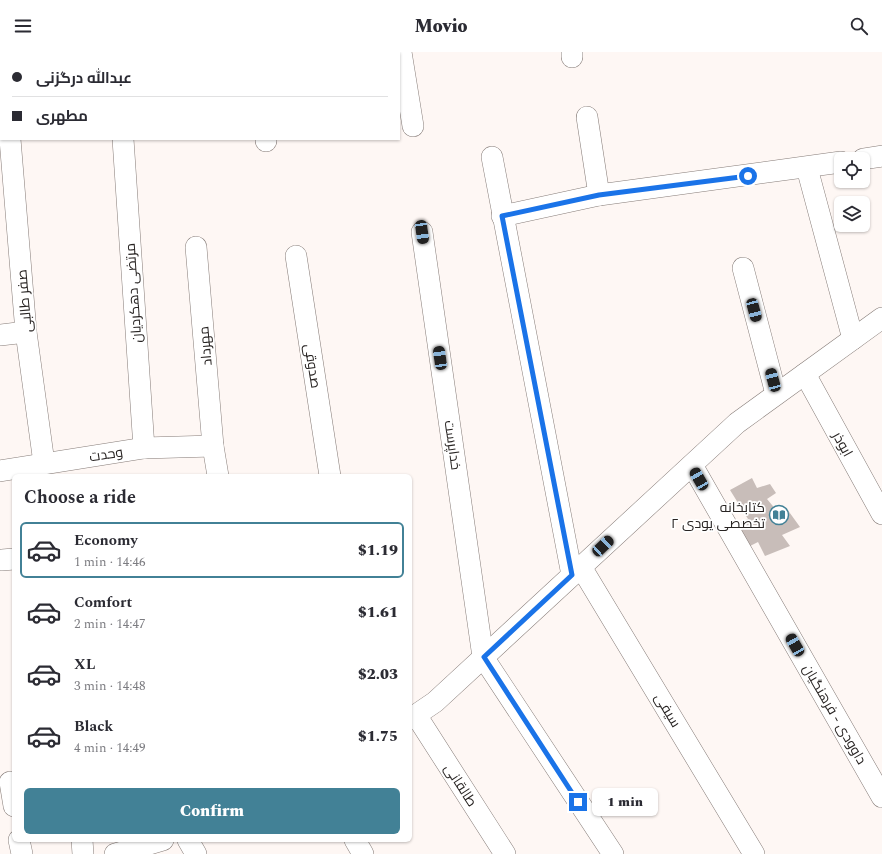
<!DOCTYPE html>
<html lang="en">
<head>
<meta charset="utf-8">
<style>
  body { margin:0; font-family:Spectral,Cairo,serif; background:#f7f7f7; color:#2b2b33; height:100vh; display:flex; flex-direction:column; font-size:15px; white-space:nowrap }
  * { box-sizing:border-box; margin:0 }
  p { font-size:13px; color:#7c7c81 }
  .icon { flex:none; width:22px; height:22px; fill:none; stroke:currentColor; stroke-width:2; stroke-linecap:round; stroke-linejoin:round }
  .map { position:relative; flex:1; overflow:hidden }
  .sheet { position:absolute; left:12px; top:422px; width:400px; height:368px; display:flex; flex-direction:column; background:#fff; border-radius:6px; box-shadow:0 1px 3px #0004 }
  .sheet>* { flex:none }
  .guide { position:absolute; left:0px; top:0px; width:400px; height:88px; box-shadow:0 1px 3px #0004; display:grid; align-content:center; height:88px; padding:0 12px; background:#fff }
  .controls { position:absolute; left:834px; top:100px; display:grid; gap:8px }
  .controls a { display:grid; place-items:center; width:36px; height:36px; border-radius:6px; background:#fff; box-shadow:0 1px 3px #0004; font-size:20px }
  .end { position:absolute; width:18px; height:18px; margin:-9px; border:5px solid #1a73e8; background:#fff; box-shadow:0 0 0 2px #fff }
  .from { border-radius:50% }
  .bubble { position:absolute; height:28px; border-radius:6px; background:#fff; box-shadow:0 1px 3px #0004; font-size:13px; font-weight:800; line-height:28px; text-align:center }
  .car { position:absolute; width:12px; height:24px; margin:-12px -6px; border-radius:5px; box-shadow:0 0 3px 1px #0007; background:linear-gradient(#222 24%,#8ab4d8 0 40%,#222 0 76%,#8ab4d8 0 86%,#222 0) }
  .guide b { display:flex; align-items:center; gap:14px; height:38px; font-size:15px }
  .guide b+b { border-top:1px solid #e1e1e2 }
  .guide i { width:10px; height:10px; background:#2b2b33 }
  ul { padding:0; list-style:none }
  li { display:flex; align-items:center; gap:12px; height:56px; margin:0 8px 6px; padding:0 4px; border:2px solid transparent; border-radius:6px }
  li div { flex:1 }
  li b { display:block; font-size:15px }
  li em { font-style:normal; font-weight:800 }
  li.current { border-color:#428196 }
  li>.icon { width:36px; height:36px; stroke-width:1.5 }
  h2 { padding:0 12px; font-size:18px; line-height:48px }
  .action { display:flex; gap:8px; margin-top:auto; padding:8px 12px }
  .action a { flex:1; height:46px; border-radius:6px; background:#428196; color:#fff; font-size:16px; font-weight:800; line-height:46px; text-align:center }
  header { display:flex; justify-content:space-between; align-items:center; height:52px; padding:0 12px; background:#fff; font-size:18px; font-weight:800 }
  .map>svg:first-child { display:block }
</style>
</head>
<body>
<header><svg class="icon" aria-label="menu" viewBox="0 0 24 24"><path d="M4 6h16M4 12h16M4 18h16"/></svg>Movio<svg class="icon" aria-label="search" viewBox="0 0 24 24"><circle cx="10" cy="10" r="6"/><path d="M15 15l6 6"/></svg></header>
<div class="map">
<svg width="882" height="802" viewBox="0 0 882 802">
  <rect width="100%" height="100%" fill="#fef7f4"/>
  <polygon fill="#c8bdb9" points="752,426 757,436 770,432 776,441 767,447 777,459 787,457 800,475 782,483 790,494 765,504 758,490 750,494 736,472 748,467 730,438"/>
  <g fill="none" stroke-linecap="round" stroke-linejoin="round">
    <defs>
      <g id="minor">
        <polyline points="2,0 2,1"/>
        <polyline points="42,0 42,1"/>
        <polyline points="117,0 117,1"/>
        <polyline points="286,0 286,1"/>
        <polyline points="401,0 413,74"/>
        <polyline points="572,0 572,5"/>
        <polyline points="587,65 599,143"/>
        <polyline points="10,87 26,280 44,411"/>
        <polyline points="123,87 144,396"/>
        <polyline points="266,87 266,89"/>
        <polyline points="492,105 572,523"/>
        <polyline points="863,107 882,104"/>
        <polyline points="807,116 853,287"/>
        <polyline points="502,164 599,143 841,110"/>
        <polyline points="422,180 483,605 613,802"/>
        <polyline points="196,195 213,394 218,424"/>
        <polyline points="296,204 330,424"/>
        <polyline points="743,216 776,342"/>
        <polyline points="0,283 26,280"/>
        <polyline points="805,322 882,462"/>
        <polyline points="692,413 882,745"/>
        <polyline points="0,419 144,396 213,394"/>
        <polyline points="2,508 14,507"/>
        <polyline points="581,515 754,802"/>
        <polyline points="416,663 505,802"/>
        <polyline points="410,667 435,650 737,371 882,266"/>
        <polyline points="10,730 14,754"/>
        <polyline points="19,788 22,802"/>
        <polyline points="82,788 83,802"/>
        <polyline points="188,788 196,802"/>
        <polyline points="355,788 363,802"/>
        <polyline points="115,802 163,788"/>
      </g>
    </defs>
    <use href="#minor" stroke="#867c78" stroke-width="22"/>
    <use href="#minor" stroke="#fff" stroke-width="21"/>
  </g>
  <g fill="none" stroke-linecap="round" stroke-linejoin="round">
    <polyline stroke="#1a73e8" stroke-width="5" points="578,750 484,605 572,523 502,164 599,143 748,124"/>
  </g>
  <defs>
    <symbol id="library-ring" viewBox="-11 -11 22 22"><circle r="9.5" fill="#fff" stroke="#428196" stroke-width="1.5"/><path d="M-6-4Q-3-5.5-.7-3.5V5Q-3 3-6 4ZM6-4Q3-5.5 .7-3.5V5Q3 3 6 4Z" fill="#428196"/></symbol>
  </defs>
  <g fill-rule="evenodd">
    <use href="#library-ring" x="768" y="452" width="22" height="22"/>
  </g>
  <g text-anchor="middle" stroke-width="3.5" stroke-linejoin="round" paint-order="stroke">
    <g font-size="14" fill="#282423" stroke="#fff">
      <text transform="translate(133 241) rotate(-94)" y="5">مرتضی دهکردیان</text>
      <text transform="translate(24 249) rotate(-95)" y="5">صفر طالبی</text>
      <text transform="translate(205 294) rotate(-95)" y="5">مهرداد</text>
      <text transform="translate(313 314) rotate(81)" y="5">صدوقی</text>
      <text transform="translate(843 392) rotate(61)" y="5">ابوذر</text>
      <text transform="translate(453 393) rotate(82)" y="5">خداپرست</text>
      <text transform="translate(106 402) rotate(-9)" y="5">وحدت</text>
      <text transform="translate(668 658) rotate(59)" y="5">سیفی</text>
      <text transform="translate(835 662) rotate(60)" y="5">داوودی - فرهنگیان</text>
      <text transform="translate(461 733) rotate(57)" y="5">طالقانی</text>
    </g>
    <g font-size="14" fill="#282423" stroke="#fff" text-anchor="end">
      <text x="765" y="460">کتابخانه<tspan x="765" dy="16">تخصصی یودی ۲</tspan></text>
    </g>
  </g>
</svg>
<div class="controls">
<a><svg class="icon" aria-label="locate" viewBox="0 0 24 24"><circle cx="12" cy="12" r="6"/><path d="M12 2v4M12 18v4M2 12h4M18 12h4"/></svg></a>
<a><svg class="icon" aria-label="layers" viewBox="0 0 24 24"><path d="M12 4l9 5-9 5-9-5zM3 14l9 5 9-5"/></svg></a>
</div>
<i class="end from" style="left:748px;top:124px"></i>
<i class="end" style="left:578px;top:750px"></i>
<div class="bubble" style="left:592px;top:736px;width:66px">1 min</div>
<i class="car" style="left:422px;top:180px;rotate:172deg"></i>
<i class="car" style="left:754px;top:258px;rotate:165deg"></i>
<i class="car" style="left:440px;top:306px;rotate:352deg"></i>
<i class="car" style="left:773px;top:328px;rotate:345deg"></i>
<i class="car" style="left:699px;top:427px;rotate:330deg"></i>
<i class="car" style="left:603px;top:494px;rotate:47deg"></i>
<i class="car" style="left:795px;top:593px;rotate:330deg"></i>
<div class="guide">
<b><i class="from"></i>عبدالله درگزنی</b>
<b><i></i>مطهری</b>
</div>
<section class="sheet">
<h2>Choose a ride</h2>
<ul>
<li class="current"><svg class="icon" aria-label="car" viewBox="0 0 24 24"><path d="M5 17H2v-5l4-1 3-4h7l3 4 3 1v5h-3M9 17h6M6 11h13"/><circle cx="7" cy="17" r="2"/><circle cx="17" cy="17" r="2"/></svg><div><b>Economy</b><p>1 min · 14:46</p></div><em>$1.19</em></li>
<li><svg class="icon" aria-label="car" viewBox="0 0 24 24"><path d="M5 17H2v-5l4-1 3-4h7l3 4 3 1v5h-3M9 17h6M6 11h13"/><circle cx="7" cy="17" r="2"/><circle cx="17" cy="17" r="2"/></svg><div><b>Comfort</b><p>2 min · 14:47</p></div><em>$1.61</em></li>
<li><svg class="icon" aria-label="car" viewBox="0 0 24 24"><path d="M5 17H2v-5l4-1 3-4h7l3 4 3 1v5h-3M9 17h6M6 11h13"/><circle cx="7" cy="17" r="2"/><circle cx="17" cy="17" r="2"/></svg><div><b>XL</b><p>3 min · 14:48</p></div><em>$2.03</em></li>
<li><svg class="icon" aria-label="car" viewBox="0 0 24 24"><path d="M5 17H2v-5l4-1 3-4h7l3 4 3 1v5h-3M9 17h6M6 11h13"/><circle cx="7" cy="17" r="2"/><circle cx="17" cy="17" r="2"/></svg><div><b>Black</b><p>4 min · 14:49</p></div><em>$1.75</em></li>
</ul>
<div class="action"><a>Confirm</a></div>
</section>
</div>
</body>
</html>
